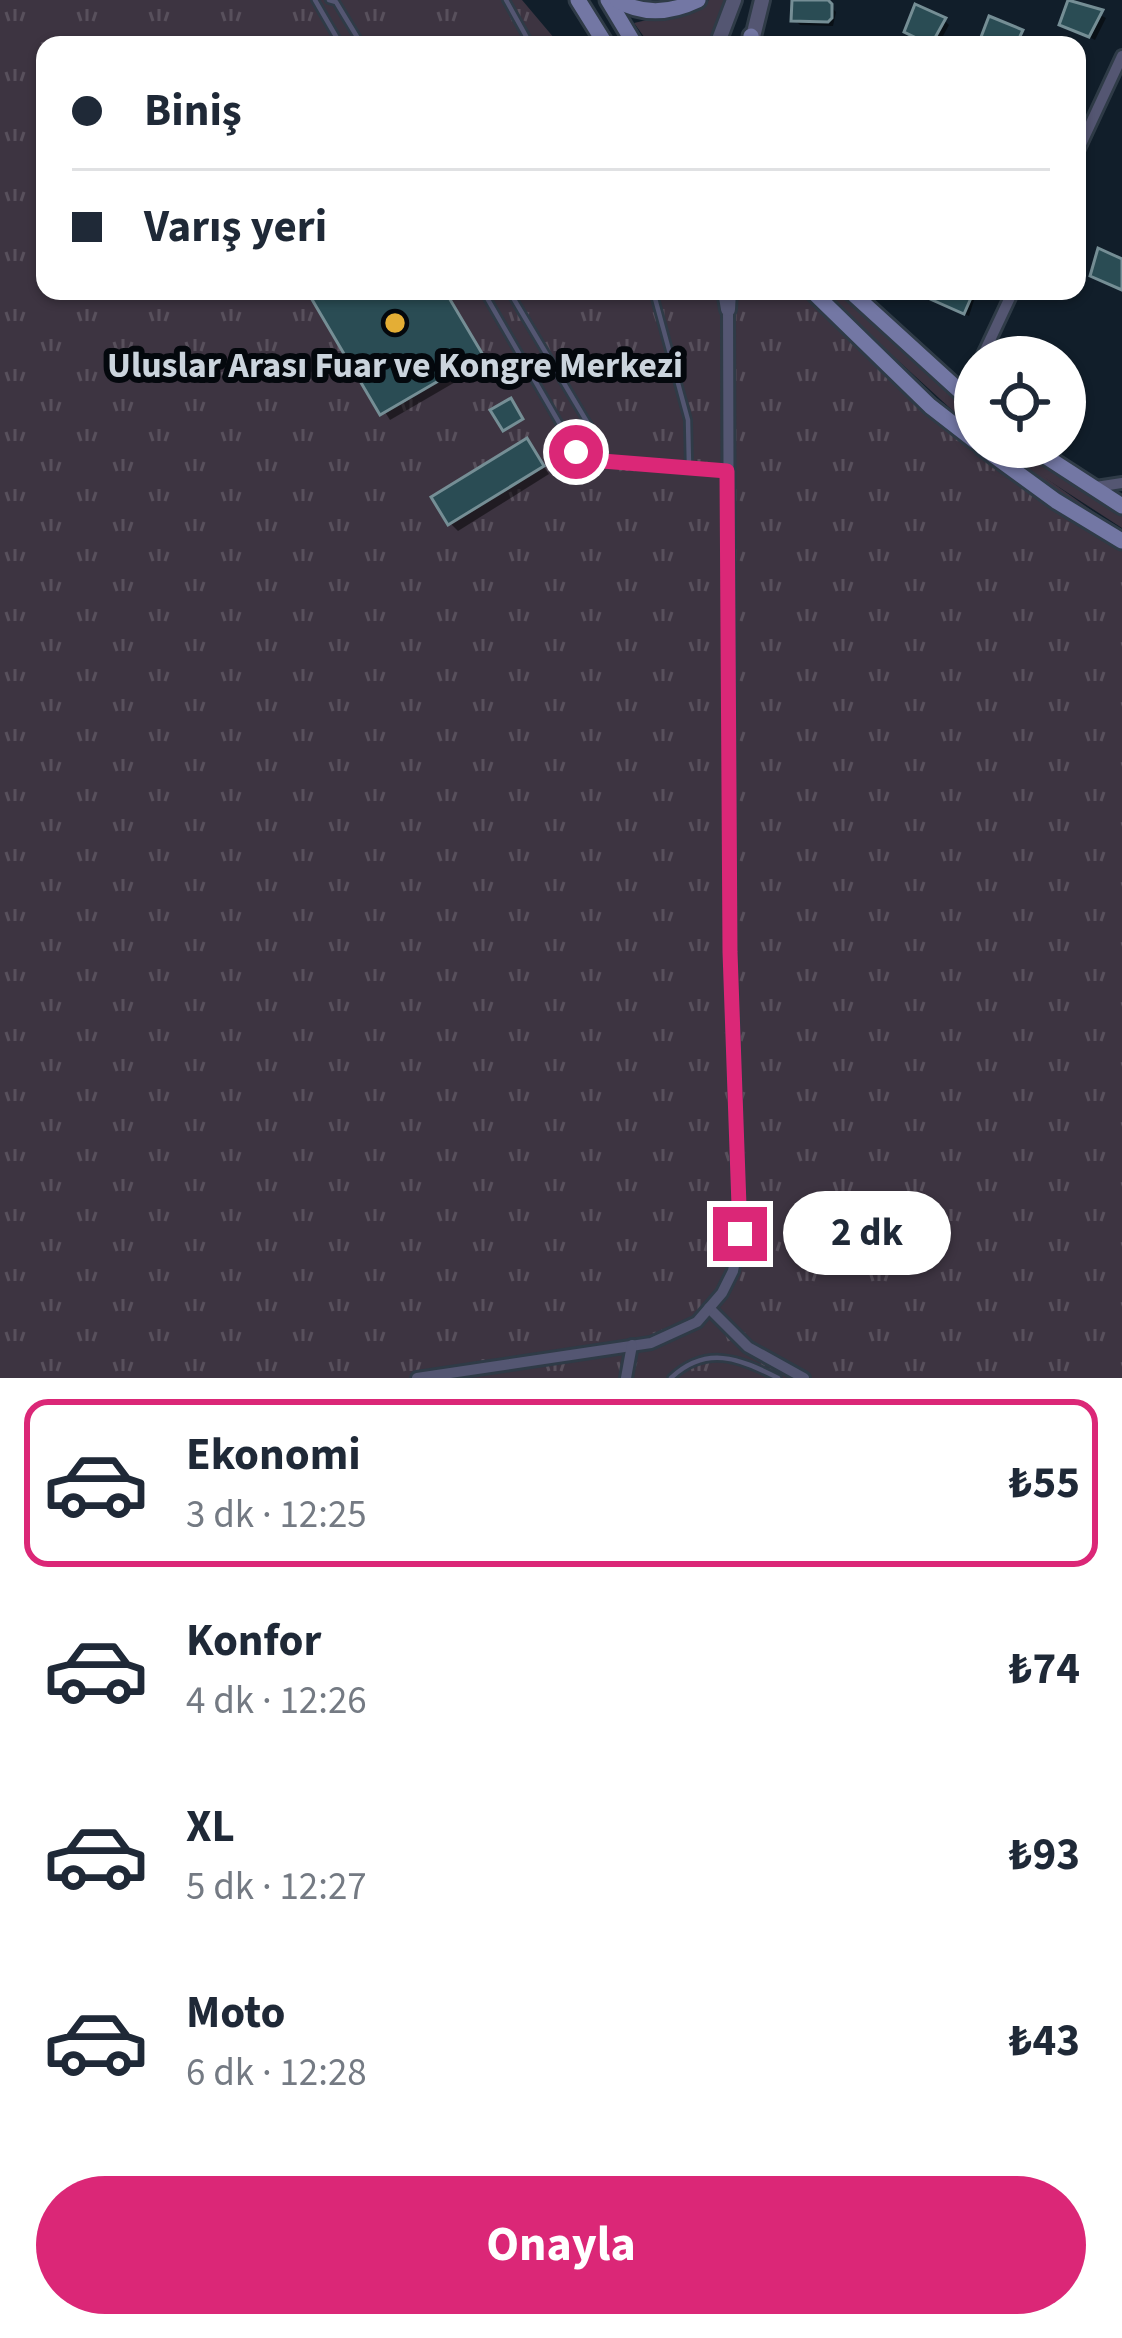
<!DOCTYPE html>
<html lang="tr">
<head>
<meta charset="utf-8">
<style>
  body { margin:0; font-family:"Source Sans 3",sans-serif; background:#f2f2f3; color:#1f2937; height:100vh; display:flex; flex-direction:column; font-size:45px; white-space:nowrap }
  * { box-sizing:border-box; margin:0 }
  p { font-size:39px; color:#747a83 }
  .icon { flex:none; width:66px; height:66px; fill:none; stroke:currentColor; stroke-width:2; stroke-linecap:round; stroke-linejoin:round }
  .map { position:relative; height:1378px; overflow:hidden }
  .side { display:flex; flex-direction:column; background:#fff; flex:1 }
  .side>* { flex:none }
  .guide { position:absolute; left:36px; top:36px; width:1050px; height:264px; border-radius:24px; box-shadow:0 3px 9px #0004; display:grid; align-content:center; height:264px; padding:0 36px; background:#fff }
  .fabs { position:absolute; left:954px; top:336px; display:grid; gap:24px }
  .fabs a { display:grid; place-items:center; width:132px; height:132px; border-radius:50%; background:#fff; box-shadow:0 3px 9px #0004; font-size:60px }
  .end { position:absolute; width:54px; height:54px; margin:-27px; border:15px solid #db2777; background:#fff; box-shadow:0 0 0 6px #fff }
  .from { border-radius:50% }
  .bubble { position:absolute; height:84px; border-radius:42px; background:#fff; box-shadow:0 3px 9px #0004; font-size:39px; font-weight:700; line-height:84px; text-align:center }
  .guide b { display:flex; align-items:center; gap:42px; height:114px; font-size:45px }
  .guide b+b { border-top:3px solid #e0e1e3 }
  .guide i { width:30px; height:30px; background:#1f2937 }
  ul { padding:21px 0 0; list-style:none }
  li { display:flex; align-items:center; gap:36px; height:168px; margin:0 24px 18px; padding:0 12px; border:6px solid transparent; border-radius:24px }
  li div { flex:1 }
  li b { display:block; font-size:45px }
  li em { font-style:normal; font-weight:700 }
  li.on { border-color:#db2777 }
  li>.icon { width:108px; height:108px; stroke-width:1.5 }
  .cta { display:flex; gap:24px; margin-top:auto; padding:24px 36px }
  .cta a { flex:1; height:138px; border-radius:72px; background:#db2777; color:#fff; font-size:48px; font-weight:700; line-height:138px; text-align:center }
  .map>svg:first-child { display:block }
</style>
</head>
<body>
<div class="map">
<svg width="1122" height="1378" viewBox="0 0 1122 1378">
  <defs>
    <pattern id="park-tufts" width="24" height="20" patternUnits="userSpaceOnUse" patternTransform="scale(3)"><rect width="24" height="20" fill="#3d3441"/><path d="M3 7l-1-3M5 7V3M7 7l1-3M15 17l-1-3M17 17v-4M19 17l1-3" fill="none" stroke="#58505c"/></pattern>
  </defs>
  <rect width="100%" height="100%" fill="#111e2a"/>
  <g fill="#3d3441">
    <polygon points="709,0 727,0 711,45 650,45 634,23 698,8"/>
    <polygon points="822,291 841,291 975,414 975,431"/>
    <polygon points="997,447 1016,447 1122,515 1122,528"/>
  </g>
  <polygon fill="url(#park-tufts)" points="0,0 522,0 560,45 45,45 45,291 799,291 840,332 975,428 975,447 1002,447 1122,532 1122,1378 0,1378"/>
  <g fill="#0007">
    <polygon points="1071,0 1106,18 1095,40 1063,24"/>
    <polygon points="827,3 836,12 833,26 800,25 795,20"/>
    <polygon points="944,20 949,25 938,45 930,45 907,32"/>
    <polygon points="310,291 446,291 488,363 390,420"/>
    <polygon points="932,291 977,291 969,316 935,302 929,296"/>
    <polygon points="526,441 549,474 458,531 450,523"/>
  </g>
  <g fill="#2a4c54" stroke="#758e95" stroke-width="3">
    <polygon points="792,0 828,0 832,4 832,18 828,22 791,21"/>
    <polygon points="1068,0 1103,10 1089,37 1059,25"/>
    <polygon points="915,4 946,18 931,45 904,32"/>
    <polygon points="989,16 1023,30 1016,45 978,45"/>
    <polygon points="1098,248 1122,259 1122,290 1090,276"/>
    <polygon points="307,291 445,291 483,355 380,415"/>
    <polygon points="912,291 974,291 964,314"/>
    <polygon points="511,398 523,419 503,431 490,410"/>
    <polygon points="527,438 544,466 448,525 431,497"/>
  </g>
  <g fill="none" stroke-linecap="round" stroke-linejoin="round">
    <defs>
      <g id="service">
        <polyline points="315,0 341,45"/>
        <polyline points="329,0 336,2 362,45"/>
        <polyline points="506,0 531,45"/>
        <polyline points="483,291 576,452 590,460 727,471"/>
        <polyline points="509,291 599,442"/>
        <polyline points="653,291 688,420 689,466"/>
        <path d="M671 1378C706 1345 739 1358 778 1378"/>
      </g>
      <g id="minor">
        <polyline points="1077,153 1122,56"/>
        <polyline points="982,357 1013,291"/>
        <polyline points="964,395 975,372"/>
        <polyline points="1096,487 1122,483"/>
        <polyline points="709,1308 748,1347 804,1378"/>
        <polyline points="417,1378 651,1343 697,1322 722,1293 733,1271 740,1234 730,952 728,309"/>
        <polyline points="626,1378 632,1345"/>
      </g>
      <g id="tertiary">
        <polyline points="717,45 734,0"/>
        <polyline points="751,45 762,0"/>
        <polyline points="725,291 728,309 729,291"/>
      </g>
      <g id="secondary">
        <polyline points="578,0 606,45"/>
        <polyline points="608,0 635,45"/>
        <path d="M617 0C644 16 671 13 698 0"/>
        <polyline points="751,36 753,45"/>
        <polyline points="812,291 930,406 975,441"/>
        <polyline points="850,291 975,405"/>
        <polyline points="982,447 1056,501 1122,541"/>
        <polyline points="1031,447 1122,506"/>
      </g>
    </defs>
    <use href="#service" stroke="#2f3b47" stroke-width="10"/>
    <use href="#minor" stroke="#2f3b47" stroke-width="16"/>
    <use href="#tertiary" stroke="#2f3b47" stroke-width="20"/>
    <use href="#secondary" stroke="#2f3b47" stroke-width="21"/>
    <use href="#service" stroke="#545672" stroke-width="4.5"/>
    <use href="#minor" stroke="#545672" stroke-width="10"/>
    <use href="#tertiary" stroke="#545672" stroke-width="14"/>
    <use href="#secondary" stroke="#7377a4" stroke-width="15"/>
  </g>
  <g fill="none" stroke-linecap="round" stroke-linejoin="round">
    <polyline stroke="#db2777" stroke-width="15" points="576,452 590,460 727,471 730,952 740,1234"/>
  </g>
  <circle fill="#e4ae35" stroke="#04080d" stroke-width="4.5" cx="395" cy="323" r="12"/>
  <g text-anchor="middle" stroke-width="12" stroke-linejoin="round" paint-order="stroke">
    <g font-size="36" font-weight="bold" fill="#cbd4dd" stroke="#04080d">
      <text x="395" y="377">Uluslar Arası Fuar ve Kongre Merkezi</text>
    </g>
  </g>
</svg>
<div class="fabs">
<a><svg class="icon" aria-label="locate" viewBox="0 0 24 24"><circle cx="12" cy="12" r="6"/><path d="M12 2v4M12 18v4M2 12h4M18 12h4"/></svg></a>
</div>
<i class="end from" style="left:576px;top:452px"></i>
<i class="end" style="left:740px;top:1234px"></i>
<div class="bubble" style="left:783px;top:1191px;width:168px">2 dk</div>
<div class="guide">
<b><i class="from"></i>Biniş</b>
<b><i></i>Varış yeri</b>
</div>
</div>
<section class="side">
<ul>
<li class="on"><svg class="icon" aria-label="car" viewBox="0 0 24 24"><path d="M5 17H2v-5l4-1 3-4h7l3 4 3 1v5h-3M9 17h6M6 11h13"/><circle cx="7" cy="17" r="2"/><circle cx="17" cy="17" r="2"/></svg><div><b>Ekonomi</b><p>3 dk · 12:25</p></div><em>₺55</em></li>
<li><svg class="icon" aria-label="car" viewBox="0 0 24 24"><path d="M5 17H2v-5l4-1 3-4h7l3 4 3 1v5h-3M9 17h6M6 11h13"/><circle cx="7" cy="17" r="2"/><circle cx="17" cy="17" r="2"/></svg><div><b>Konfor</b><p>4 dk · 12:26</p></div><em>₺74</em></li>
<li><svg class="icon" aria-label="car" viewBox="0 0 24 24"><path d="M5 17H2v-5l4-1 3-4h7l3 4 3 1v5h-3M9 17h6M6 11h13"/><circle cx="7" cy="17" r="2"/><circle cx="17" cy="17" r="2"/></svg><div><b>XL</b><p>5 dk · 12:27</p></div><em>₺93</em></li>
<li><svg class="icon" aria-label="car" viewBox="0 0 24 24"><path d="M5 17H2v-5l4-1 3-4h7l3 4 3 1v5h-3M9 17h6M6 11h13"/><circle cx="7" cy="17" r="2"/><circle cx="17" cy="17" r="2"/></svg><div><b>Moto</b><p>6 dk · 12:28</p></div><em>₺43</em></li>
</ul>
<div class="cta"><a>Onayla</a></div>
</section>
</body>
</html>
